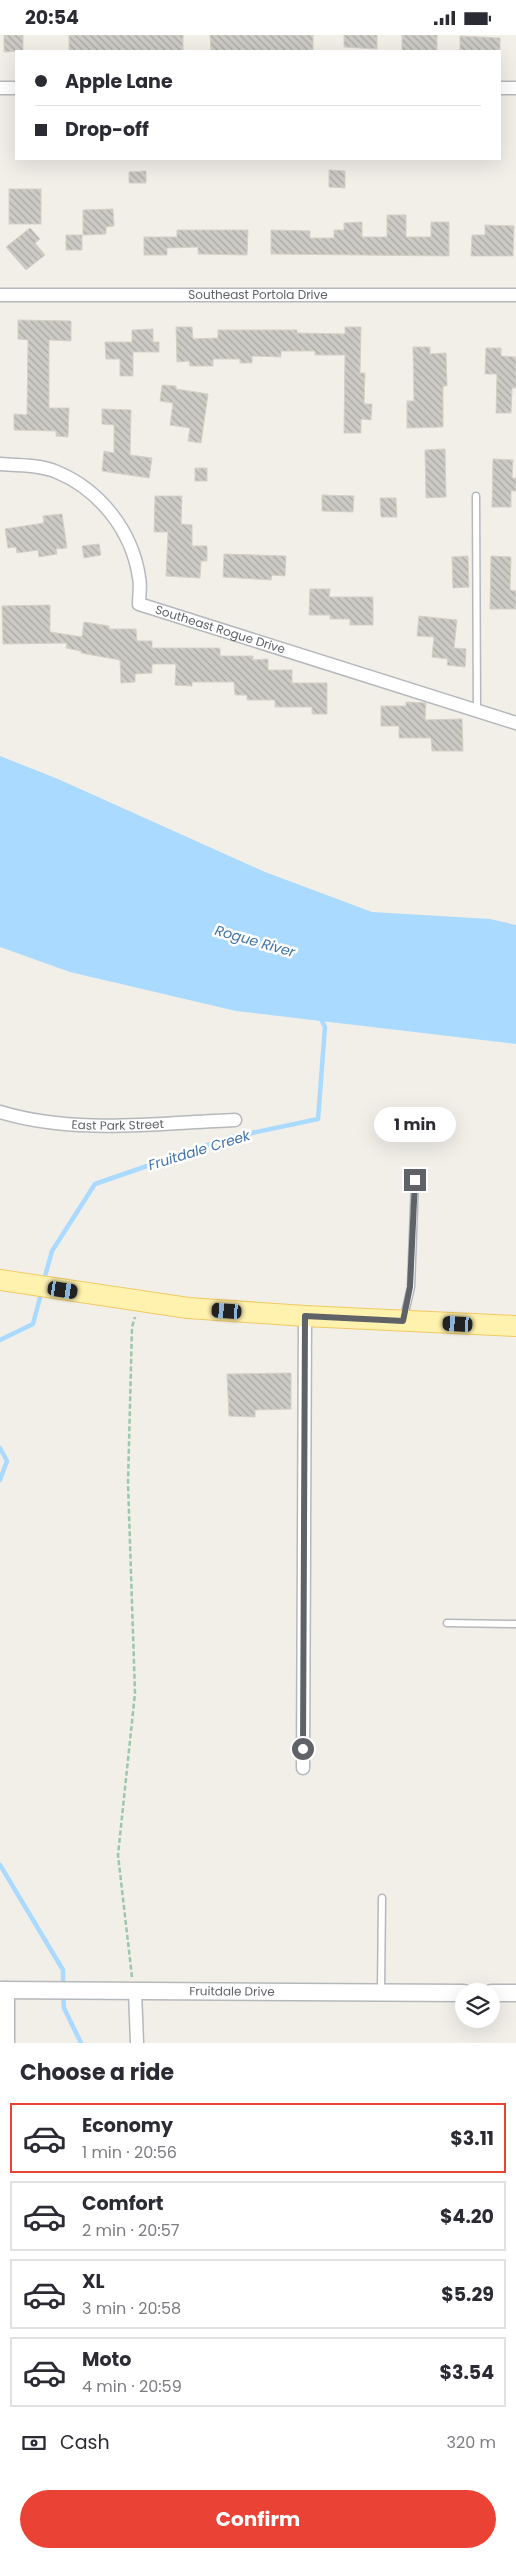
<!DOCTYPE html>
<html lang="en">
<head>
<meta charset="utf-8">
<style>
  body { margin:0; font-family:Poppins,sans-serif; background:#f7f7f7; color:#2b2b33; height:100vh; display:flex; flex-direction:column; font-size:19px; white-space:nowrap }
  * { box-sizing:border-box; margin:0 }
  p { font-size:16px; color:#7c7c81 }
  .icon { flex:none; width:28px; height:28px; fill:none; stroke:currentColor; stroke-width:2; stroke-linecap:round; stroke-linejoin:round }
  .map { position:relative; height:2008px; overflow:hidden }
  .drawer { display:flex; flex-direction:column; background:#fff; flex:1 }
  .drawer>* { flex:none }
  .banner { position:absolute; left:15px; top:15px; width:486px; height:110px; border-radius:0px; box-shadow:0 5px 20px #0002; display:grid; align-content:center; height:110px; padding:0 20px; background:#fff }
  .fabs { position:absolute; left:455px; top:1948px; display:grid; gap:10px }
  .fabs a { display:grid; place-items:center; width:45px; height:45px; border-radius:50%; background:#fff; box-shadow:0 5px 20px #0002; font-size:25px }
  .end { position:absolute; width:22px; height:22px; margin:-11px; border:6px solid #5f6368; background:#fff; box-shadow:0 0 0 2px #fff }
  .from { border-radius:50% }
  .bubble { position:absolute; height:35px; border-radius:18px; background:#fff; box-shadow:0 5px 20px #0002; font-size:16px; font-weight:700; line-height:35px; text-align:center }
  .car { position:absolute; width:15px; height:30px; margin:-15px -8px; border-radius:6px; box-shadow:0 0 4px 1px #0007; background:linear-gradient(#222 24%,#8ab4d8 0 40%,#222 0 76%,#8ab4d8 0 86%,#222 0) }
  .banner b { display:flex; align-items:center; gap:18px; height:48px; font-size:19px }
  .banner b+b { border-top:1px solid #e1e1e2 }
  .banner i { width:12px; height:12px; background:#2b2b33 }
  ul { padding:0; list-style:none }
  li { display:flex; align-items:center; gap:15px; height:70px; margin:0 10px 8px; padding:0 10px; border:2px solid #e1e1e2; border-radius:0px }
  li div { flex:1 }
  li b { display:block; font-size:19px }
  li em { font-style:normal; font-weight:700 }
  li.selected { border-color:#ea4335 }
  li>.icon { width:45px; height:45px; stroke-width:1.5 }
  h2 { padding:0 20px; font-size:22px; line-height:60px }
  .pay { display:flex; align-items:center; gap:12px; height:55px; padding:0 20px; font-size:19px }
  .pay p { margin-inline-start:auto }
  .primary-button { display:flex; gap:10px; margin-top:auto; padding:10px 20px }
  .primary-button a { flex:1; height:58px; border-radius:30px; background:#ea4335; color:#fff; font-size:20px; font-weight:700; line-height:58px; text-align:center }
  .status { display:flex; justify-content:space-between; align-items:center; height:35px; padding:0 25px; background:#fff; direction:ltr }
  .status svg { height:14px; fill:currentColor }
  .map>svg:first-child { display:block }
</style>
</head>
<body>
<div class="status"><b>20:54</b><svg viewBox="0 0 49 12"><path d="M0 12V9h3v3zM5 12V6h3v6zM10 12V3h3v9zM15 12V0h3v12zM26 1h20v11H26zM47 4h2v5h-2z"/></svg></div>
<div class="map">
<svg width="516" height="2008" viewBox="0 0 516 2008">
  <defs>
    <pattern id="building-back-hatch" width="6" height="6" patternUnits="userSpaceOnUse" patternTransform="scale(1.25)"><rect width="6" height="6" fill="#cccac5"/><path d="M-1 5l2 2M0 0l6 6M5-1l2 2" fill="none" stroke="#a9a8a4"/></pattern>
  </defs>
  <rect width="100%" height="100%" fill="#f1efe8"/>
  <polygon fill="#aadaff" points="0,721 58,744 265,837 372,877 490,884 516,890 516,1009 236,976 70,937 0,912"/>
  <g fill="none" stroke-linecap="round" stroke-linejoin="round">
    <g stroke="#aadaff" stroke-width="4.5">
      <polyline points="44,1245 52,1216 95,1149 228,1103 318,1084 325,992 320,982"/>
      <polyline points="0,1305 33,1289 42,1255"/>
      <polyline points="0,1413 7,1426 0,1445"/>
      <polyline points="0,1830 63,1935 63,1951"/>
      <polyline points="63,1959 64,1973 81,2008"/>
    </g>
  </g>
  <g fill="url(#building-back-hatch)" stroke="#d6d1c6">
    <polygon points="4,0 23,0 23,16 4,17"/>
    <rect x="69" y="0" width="114" height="16"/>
    <polygon points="210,0 313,0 313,16 211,16"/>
    <polygon points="344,0 377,0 377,14 344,12"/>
    <rect x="402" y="0" width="35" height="16"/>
    <polygon points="460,1 500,3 500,16 460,16"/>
    <polygon points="329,135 345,136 345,153 329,152"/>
    <polygon points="146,136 146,148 129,148 129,137"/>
    <rect x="9" y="154" width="32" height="35"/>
    <polygon points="113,174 114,191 106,192 106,199 83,200 83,175"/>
    <polygon points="387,180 406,180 406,202 431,202 431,187 449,187 449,221 271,219 271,195 310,196 310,203 334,203 334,195 344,195 344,188 362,187 362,202 387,202"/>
    <polygon points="485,190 514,191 513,221 471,221 472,200 485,200"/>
    <polygon points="30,193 40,204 35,208 45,220 26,235 6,212"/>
    <polygon points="177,195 248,195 247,220 198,219 198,212 167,213 167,220 144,220 144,202 177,202"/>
    <rect x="66" y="200" width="16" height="15"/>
    <polygon points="18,285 71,286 71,306 49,305 49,373 69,373 68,402 56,401 56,396 14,395 14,379 27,380 28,305 18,304"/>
    <polygon points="176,292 192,292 193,304 218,303 218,295 297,295 297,298 345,299 345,292 361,292 360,338 365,338 364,369 372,369 371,385 361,384 361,398 344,398 345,320 315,320 315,316 281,316 281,322 252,321 252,328 240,328 240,324 213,324 213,331 190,331 189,326 177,327"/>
    <polygon points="153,294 153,307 159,307 159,317 133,317 133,341 120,341 120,324 106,324 105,307 132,307 132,295"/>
    <polygon points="413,312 430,312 430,319 446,318 447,351 443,351 443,392 407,393 407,366 414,366"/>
    <polygon points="486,313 501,313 501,321 516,322 516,353 512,353 511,378 496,378 497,339 485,339"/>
    <polygon points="162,350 176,351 176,354 208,359 201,408 188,406 190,393 170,390 173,368 160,366"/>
    <polygon points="102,374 131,375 130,420 152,423 149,443 102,436 104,416 114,418 114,390 102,389"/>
    <polygon points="445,414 446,462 426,463 425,415"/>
    <polygon points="493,424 513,425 512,443 516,443 516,456 511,456 511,472 492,472"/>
    <rect x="195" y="433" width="12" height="13"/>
    <polygon points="322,460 354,461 353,477 322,476"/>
    <polygon points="155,461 182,461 181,489 192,490 192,511 207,511 207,526 201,526 200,543 166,541 168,497 154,497"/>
    <polygon points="380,463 396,463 397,482 381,482"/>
    <polygon points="62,479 67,513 56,514 57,519 39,522 38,515 17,518 16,512 8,513 5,494 44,488 43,481"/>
    <polygon points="99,509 101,520 84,523 82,511"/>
    <polygon points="224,519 286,521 285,541 272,540 271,545 223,542"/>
    <polygon points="468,521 469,552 453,553 452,522"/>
    <polygon points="491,521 511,522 510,555 516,556 516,574 490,574"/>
    <polygon points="310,554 330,554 329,562 373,562 373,590 350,590 350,584 330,584 330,580 309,580"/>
    <polygon points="50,570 50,597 82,602 84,587 109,591 109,594 136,594 137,606 152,606 152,613 220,613 220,621 253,621 253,625 268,624 268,635 292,635 292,648 327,648 327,679 312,679 312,672 275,672 275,665 247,665 247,660 235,660 234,647 192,647 192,651 175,650 176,629 152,629 152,638 135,639 135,647 121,648 120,625 81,618 81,616 66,613 67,608 3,609 2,571"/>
    <polygon points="419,581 457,585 454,613 466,614 465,632 447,630 448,624 432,622 434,602 417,601"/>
    <polygon points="406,667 426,668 425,685 462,684 463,716 432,716 431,703 399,703 399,691 381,691 381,671 406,671"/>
    <polygon points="291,1338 291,1374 255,1375 255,1382 229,1381 227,1339"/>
  </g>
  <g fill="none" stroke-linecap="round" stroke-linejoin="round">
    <defs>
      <g id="service">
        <polyline points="476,461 477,675"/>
        <polyline points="404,1282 411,1252 415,1145"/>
        <polyline points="447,1588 516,1589"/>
        <polyline points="381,1956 382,1863"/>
      </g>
      <g id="minor">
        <polyline points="0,53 16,53"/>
        <polyline points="500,53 516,53"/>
        <path id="s1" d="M0 260H516"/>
        <path id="s2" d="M0 429C17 430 41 430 57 437 100 455 132 496 139 542 141 550 139 560 139 569L516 688"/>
        <path id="s3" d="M0 1077C76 1100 157 1088 235 1085"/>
        <polyline points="303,1733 305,1281"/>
        <polyline points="135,1956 137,2008"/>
      </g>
      <g id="tertiary">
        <path id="s4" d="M0 1955 464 1958"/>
        <polyline points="491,1958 516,1958"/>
        <polyline points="6,2008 6,1955"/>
      </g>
      <polyline id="primary" points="0,1245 188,1273 305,1281 516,1291"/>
    </defs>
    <use href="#service" stroke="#b5b8bc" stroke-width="9"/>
    <use href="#minor" stroke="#b5b8bc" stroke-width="15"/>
    <use href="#tertiary" stroke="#b5b8bc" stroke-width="19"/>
    <use href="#primary" stroke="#f2c960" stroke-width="22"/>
    <polyline stroke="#9cc7a9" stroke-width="2.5" stroke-dasharray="5 2.5" stroke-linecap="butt" points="132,1942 118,1820 135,1658 128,1448 132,1292 135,1282"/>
    <use href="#service" stroke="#fff" stroke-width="6"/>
    <use href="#minor" stroke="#fff" stroke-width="12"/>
    <use href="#tertiary" stroke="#fff" stroke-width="16"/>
    <use href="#primary" stroke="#fff2af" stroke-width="20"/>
  </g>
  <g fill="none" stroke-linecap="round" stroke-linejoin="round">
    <polyline stroke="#5f6368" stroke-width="6" points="303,1714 305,1281 403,1286 410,1252 415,1145"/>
  </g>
  <g text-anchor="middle" stroke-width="5" stroke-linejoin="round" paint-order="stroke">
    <g font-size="12" fill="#5f6368" stroke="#fff">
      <text dy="4" stroke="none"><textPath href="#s1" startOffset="258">Southeast Portola Drive</textPath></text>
      <text dy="4" stroke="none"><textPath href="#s2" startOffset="309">Southeast Rogue Drive</textPath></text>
      <text dy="4" stroke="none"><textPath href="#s3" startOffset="119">East Park Street</textPath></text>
      <text dy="4" stroke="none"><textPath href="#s4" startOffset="232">Fruitdale Drive</textPath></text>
    </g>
    <g font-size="14" font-style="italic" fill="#4174aa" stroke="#fff">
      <text transform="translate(255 906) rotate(16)" y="5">Rogue River</text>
      <text transform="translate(199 1115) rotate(-17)" y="5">Fruitdale Creek</text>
    </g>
  </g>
</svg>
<div class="fabs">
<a><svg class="icon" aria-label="layers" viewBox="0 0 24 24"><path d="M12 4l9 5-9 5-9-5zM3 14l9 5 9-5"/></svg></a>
</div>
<i class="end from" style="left:303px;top:1714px"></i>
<i class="end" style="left:415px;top:1145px"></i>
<div class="bubble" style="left:374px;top:1072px;width:82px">1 min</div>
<i class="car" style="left:63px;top:1255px;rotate:99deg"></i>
<i class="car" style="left:227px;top:1276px;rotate:274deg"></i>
<i class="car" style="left:458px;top:1289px;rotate:273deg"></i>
<div class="banner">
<b><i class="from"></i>Apple Lane</b>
<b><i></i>Drop-off</b>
</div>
</div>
<section class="drawer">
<h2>Choose a ride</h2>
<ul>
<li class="selected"><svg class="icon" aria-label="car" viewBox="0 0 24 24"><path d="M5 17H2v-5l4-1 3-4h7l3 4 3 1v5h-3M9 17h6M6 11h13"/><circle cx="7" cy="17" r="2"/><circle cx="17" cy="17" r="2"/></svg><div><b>Economy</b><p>1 min · 20:56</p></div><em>$3.11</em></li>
<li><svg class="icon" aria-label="car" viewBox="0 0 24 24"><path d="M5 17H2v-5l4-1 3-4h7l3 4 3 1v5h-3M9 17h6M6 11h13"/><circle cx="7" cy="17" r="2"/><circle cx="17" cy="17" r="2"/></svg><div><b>Comfort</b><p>2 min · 20:57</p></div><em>$4.20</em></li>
<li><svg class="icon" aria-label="car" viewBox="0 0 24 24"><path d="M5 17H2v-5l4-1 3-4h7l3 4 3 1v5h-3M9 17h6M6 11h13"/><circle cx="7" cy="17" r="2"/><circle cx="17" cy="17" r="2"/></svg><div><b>XL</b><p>3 min · 20:58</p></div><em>$5.29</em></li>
<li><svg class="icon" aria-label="car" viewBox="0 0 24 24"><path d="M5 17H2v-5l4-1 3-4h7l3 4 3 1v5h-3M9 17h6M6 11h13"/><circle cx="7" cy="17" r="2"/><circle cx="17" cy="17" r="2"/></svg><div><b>Moto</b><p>4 min · 20:59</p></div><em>$3.54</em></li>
</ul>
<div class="pay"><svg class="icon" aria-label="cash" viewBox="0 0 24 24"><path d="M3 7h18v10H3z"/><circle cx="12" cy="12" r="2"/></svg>Cash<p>320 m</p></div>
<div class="primary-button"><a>Confirm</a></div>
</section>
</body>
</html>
